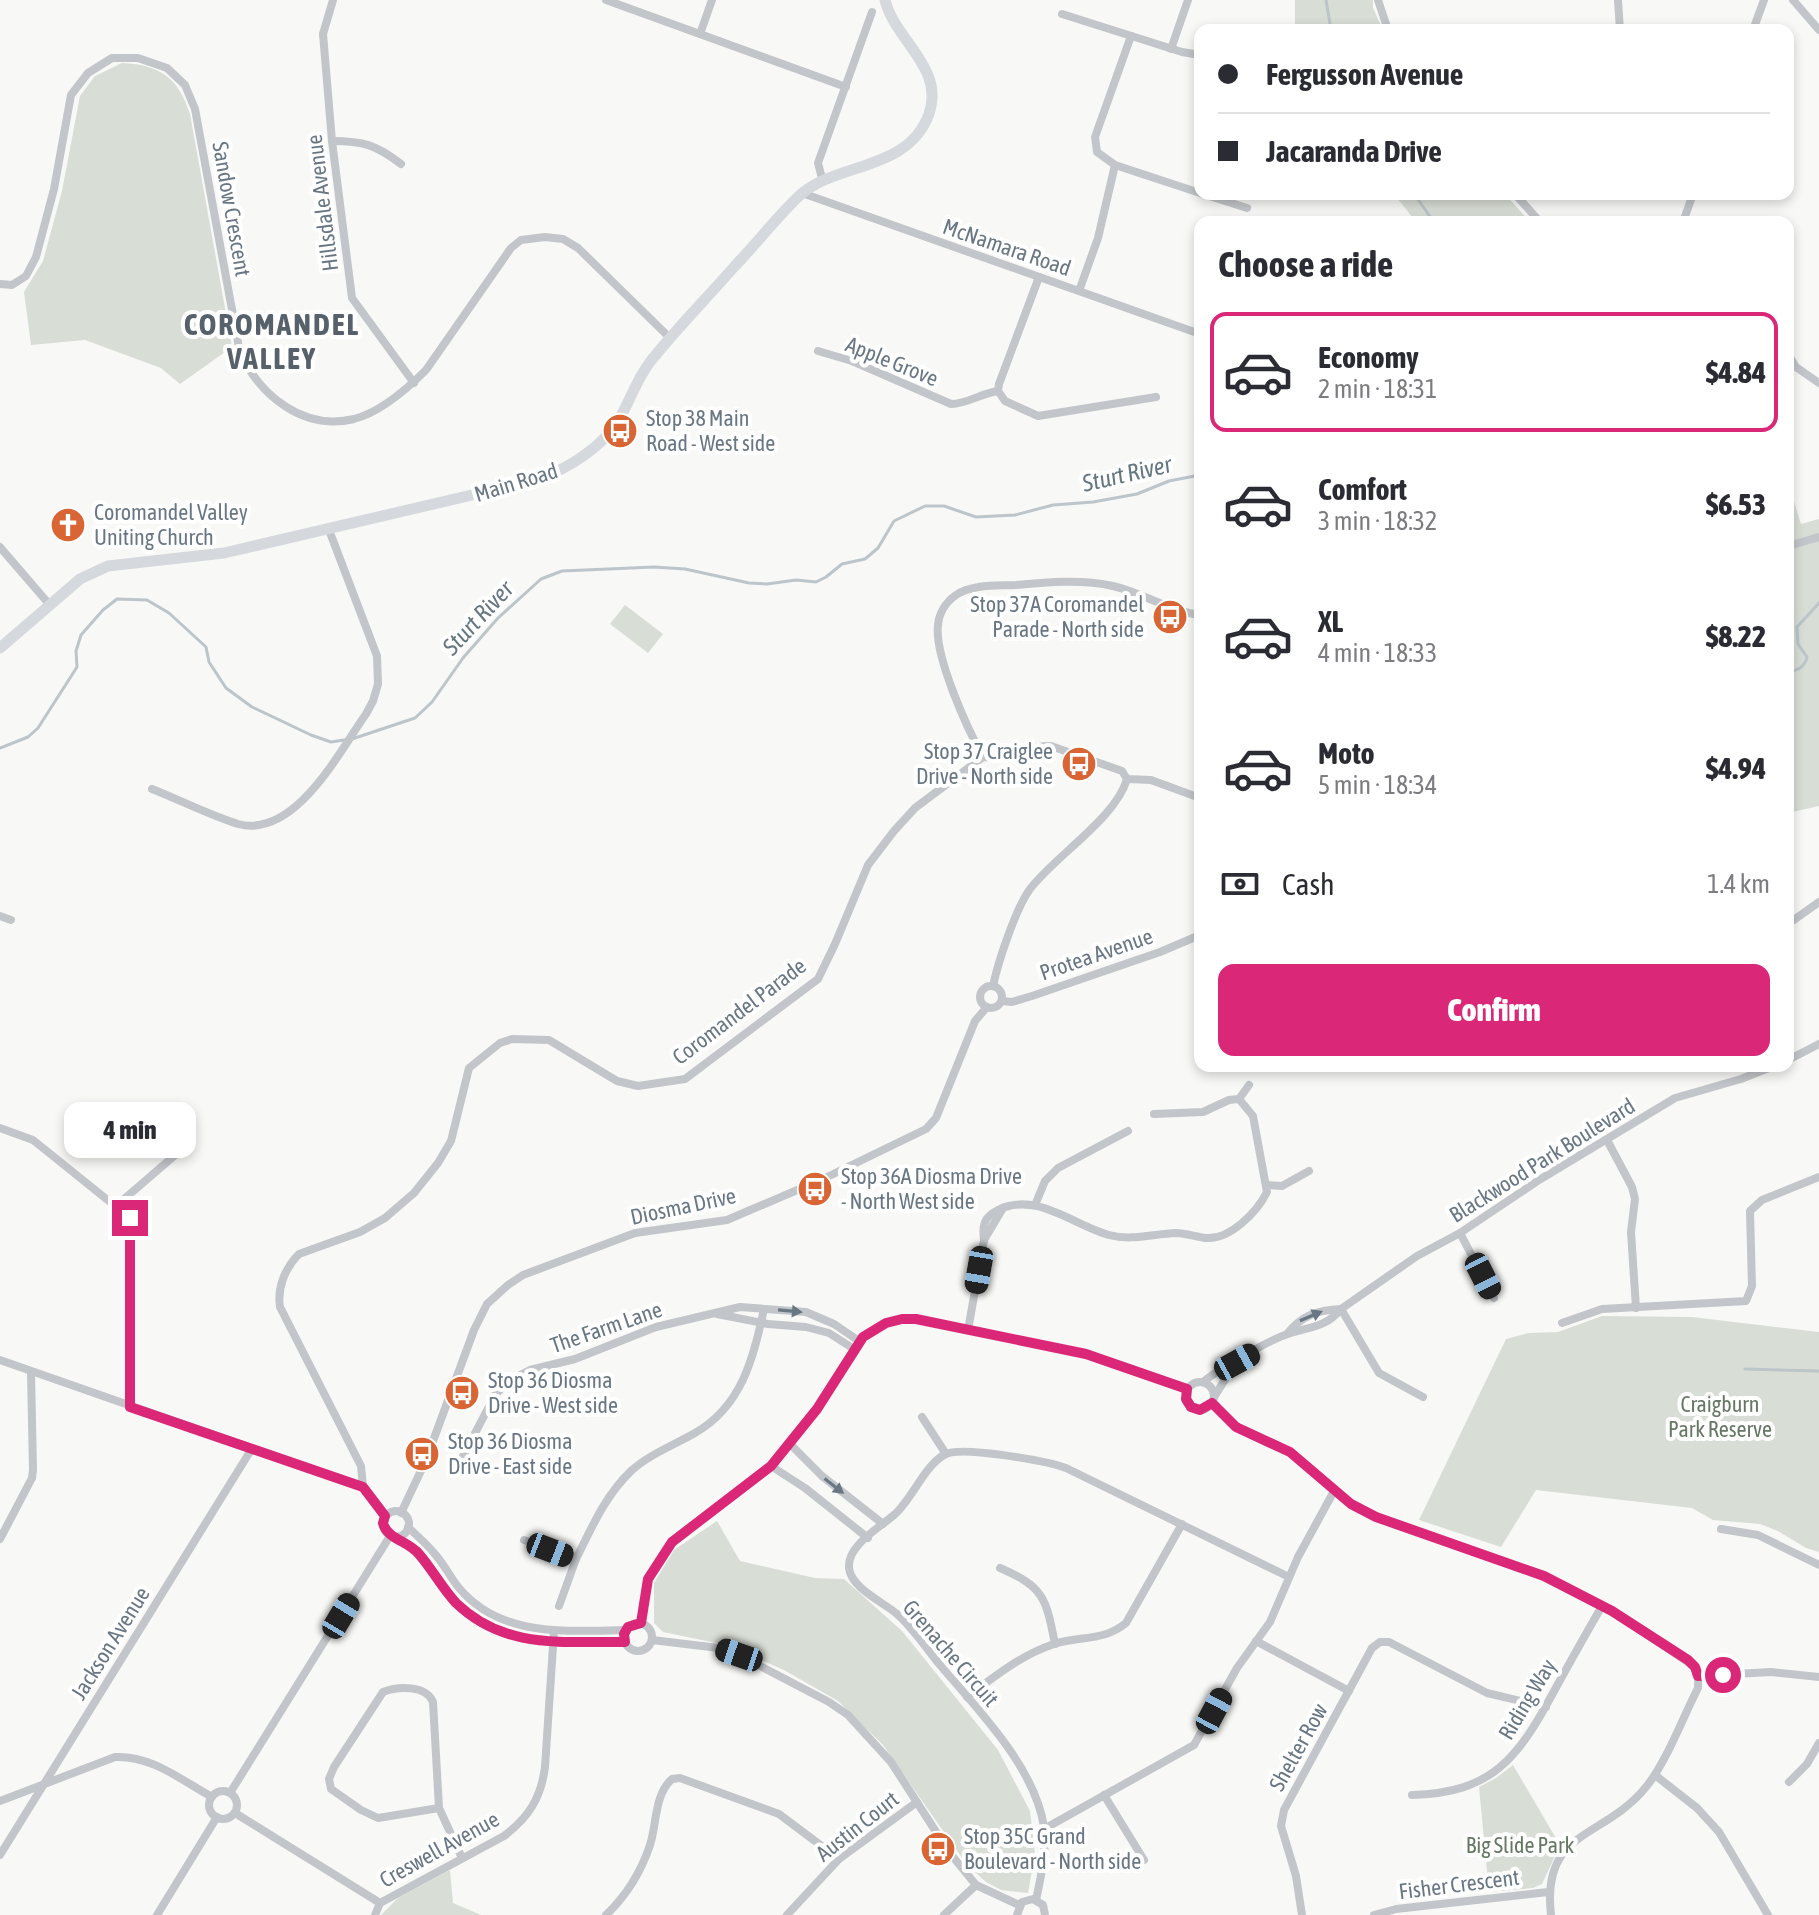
<!DOCTYPE html>
<html lang="en">
<head>
<meta charset="utf-8">
<style>
  body { margin:0; font-family:"Asap Condensed",sans-serif; background:#f2f2f3; color:#2b2b33; height:100vh; display:flex; flex-direction:column; font-size:30px; white-space:nowrap }
  * { box-sizing:border-box; margin:0 }
  p { font-size:26px; color:#7c7c81 }
  .icon { flex:none; width:44px; height:44px; fill:none; stroke:currentColor; stroke-width:2; stroke-linecap:round; stroke-linejoin:round }
  .map { position:relative; flex:1; overflow:hidden }
  .details { position:absolute; left:1194px; top:216px; width:600px; height:856px; display:flex; flex-direction:column; background:#fff; border-radius:16px; box-shadow:0 4px 12px #0003 }
  .details>* { flex:none }
  .banner { position:absolute; left:1194px; top:24px; width:600px; height:176px; border-radius:16px; box-shadow:0 4px 12px #0003; display:grid; align-content:center; height:176px; padding:0 24px; background:#fff }
  .end { position:absolute; width:36px; height:36px; margin:-18px; border:10px solid #db2777; background:#fff; box-shadow:0 0 0 4px #fff }
  .from { border-radius:50% }
  .bubble { position:absolute; height:56px; border-radius:16px; background:#fff; box-shadow:0 4px 12px #0003; font-size:26px; font-weight:800; line-height:56px; text-align:center }
  .car { position:absolute; width:24px; height:48px; margin:-24px -12px; border-radius:10px; box-shadow:0 0 6px 2px #0007; background:linear-gradient(#222 24%,#8ab4d8 0 40%,#222 0 76%,#8ab4d8 0 86%,#222 0) }
  .banner b { display:flex; align-items:center; gap:28px; height:76px; font-size:30px }
  .banner b+b { border-top:2px solid #e1e1e2 }
  .banner i { width:20px; height:20px; background:#2b2b33 }
  ul { padding:0; list-style:none }
  li { display:flex; align-items:center; gap:24px; height:120px; margin:0 16px 12px; padding:0 8px; border:4px solid transparent; border-radius:16px }
  li div { flex:1 }
  li b { display:block; font-size:30px }
  li em { font-style:normal; font-weight:800 }
  li.active { border-color:#db2777 }
  li>.icon { width:72px; height:72px; stroke-width:1.5 }
  h2 { padding:0 24px; font-size:36px; line-height:96px }
  .pay { display:flex; align-items:center; gap:20px; height:88px; padding:0 24px; font-size:30px }
  .pay p { margin-inline-start:auto }
  .button { display:flex; gap:16px; margin-top:auto; padding:16px 24px }
  .button a { flex:1; height:92px; border-radius:16px; background:#db2777; color:#fff; font-size:32px; font-weight:800; line-height:92px; text-align:center }
  .map>svg:first-child { display:block }
</style>
</head>
<body>
<div class="map">
<svg width="1819" height="1915" viewBox="0 0 1819 1915">
  <rect width="100%" height="100%" fill="#f8f8f6"/>
  <g fill="#d8ddd5">
    <polygon points="1295,0 1373,0 1373,8 1383,30 1295,30"/>
    <path d="M122 63C161 65 178 78 190 114L232 347 180 384 161 368 85 340 31 345 24 292 43 261 62 191 80 96 95 76Z"/>
    <polygon points="1394,194 1505,194 1530,222 1416,222"/>
    <polygon points="1788,483 1801,524 1819,519 1819,806 1788,813"/>
    <polygon points="625,605 663,634 648,653 610,624"/>
    <polygon points="1602,1316 1692,1317 1819,1332 1819,1552 1806,1548 1778,1531 1760,1524 1713,1520 1692,1508 1536,1490 1501,1547 1419,1520 1506,1339 1529,1333 1558,1332"/>
    <polygon points="717,1521 740,1561 815,1578 844,1579 902,1631 998,1750 1030,1811 1035,1854 1028,1893 1001,1890 986,1882 967,1865 883,1745 838,1701 784,1670 726,1645 663,1632 654,1623 654,1583 674,1550"/>
    <polygon points="1513,1765 1560,1845 1542,1884 1533,1888 1489,1892 1479,1787 1496,1778"/>
    <polygon points="450,1870 453,1903 481,1915 381,1915 398,1898"/>
  </g>
  <g fill="none" stroke-linecap="round" stroke-linejoin="round">
    <g stroke="#bbc5ca" stroke-width="3">
      <polyline points="1326,0 1331,30"/>
      <polyline points="1414,194 1434,222"/>
      <path d="M1788 672C1798 670 1805 667 1807 657L1798 644 1797 627 1819 603"/>
      <polyline points="352,739 415,718 432,702 463,658 498,618 541,579 562,571 654,567 685,569 749,583 767,584 796,580 816,582 826,577 842,564 865,559 878,548 894,521 925,506 944,506 976,517 1015,515 1053,505 1093,502 1137,494 1169,481 1200,475"/>
      <polyline points="0,748 28,737 38,728 77,667 76,651 81,635 103,610 117,599 147,600 169,613 206,647 209,662 226,688 252,707 311,735 331,742 344,740"/>
      <polyline points="1745,1369 1819,1371"/>
    </g>
    <g stroke="#c2c5c9" stroke-width="8">
      <polyline points="333,0 323,34 332,141 352,298 414,383"/>
      <polyline points="606,0 846,87"/>
      <polyline points="1378,0 1388,30"/>
      <polyline points="1618,0 1620,30"/>
      <polyline points="1793,0 1819,30"/>
      <polyline points="1062,14 1182,52 1200,55"/>
      <polyline points="1753,30 1764,0"/>
      <polyline points="700,34 712,0"/>
      <polyline points="1171,49 1188,0"/>
      <path d="M332 141C364 141 376 145 401 164"/>
      <polyline points="1115,165 1097,152 1095,137 1131,36"/>
      <polyline points="823,182 818,163 872,12"/>
      <polyline points="802,193 1200,334"/>
      <polyline points="1203,194 1247,208"/>
      <polyline points="1515,194 1540,222"/>
      <polyline points="1683,222 1693,194"/>
      <polyline points="1039,277 999,384 998,391 1005,401 1038,416 1156,397"/>
      <path d="M0 284 12 285 26 276 36 257 54 189 71 95 88 73 112 58H138L167 68 185 85 195 109 240 353C261 396 303 431 354 419 381 412 407 389 426 370L511 248 521 240 545 237 563 239 578 248 670 338"/>
      <polyline points="1079,291 1098,238 1115,165 1200,193"/>
      <path d="M818 351 852 361 951 404C967 404 982 393 998 391"/>
      <polyline points="1788,354 1796,367 1819,383"/>
      <polyline points="1788,546 1819,537"/>
      <polyline points="0,547 49,604"/>
      <path d="M983 757C968 730 934 656 938 625 939 613 946 602 956 595 972 584 997 586 1016 585 1047 582 1082 579 1113 586 1143 593 1169 611 1200 615"/>
      <path d="M983 757C1007 760 1027 745 1051 746L1122 771 1127 779 1151 780 1200 798"/>
      <path d="M152 789C180 800 209 815 238 824 295 839 339 752 366 714L373 701 378 684 377 656 329 530"/>
      <polyline points="0,916 11,920"/>
      <polyline points="1788,924 1819,902"/>
      <circle cx="991" cy="997" r="11"/>
      <path d="M993 986C998 962 1016 908 1030 889 1055 856 1116 818 1127 779"/>
      <polyline points="1002,1001 1012,1002 1032,996 1160,952 1200,935"/>
      <polyline points="1788,1060 1819,1044"/>
      <polyline points="1239,1099 1249,1085"/>
      <polyline points="0,1128 33,1140 130,1218 130,1407"/>
      <polyline points="1607,1140 1632,1187 1635,1199 1631,1232 1636,1308"/>
      <polyline points="1267,1185 1282,1186 1309,1171"/>
      <polyline points="1035,1205 1045,1181 1058,1168 1128,1131"/>
      <polyline points="116,1206 181,1150"/>
      <polyline points="1460,1233 1494,1298"/>
      <path d="M984 1240C982 1225 984 1217 998 1210 1036 1191 1073 1225 1109 1235 1132 1241 1152 1234 1176 1233 1186 1233 1196 1237 1206 1238 1230 1240 1257 1212 1267 1192L1253 1116 1239 1099 1229 1100 1203 1112 1154 1114"/>
      <polyline points="1341,1309 1379,1373 1423,1397"/>
      <polyline points="717,1314 768,1324 806,1327 829,1333 854,1349"/>
      <polyline points="1562,1323 1602,1309 1746,1301 1752,1286 1750,1211 1762,1200 1819,1177"/>
      <polyline points="968,1330 984,1240 1003,1208"/>
      <path d="M1287 1334C1302 1315 1318 1310 1341 1309"/>
      <polyline points="0,1360 363,1487"/>
      <path d="M1203 1382C1219 1369 1266 1342 1285 1335 1307 1327 1326 1328 1341 1309L1417 1256 1460 1233 1539 1180 1675 1098 1741 1079 1774 1066"/>
      <circle cx="1200" cy="1396" r="14"/>
      <polyline points="1214,1397 1236,1362"/>
      <path d="M1212 1403 1236 1427 1290 1452 1351 1504 1376 1517 1544 1576 1612 1611 1695 1667 1698 1676V1688C1683 1717 1666 1763 1646 1787 1603 1840 1541 1829 1551 1915"/>
      <polyline points="922,1417 946,1454"/>
      <polyline points="790,1444 822,1476 883,1524"/>
      <polyline points="461,1460 495,1395 509,1381 530,1370 575,1359 656,1327 740,1307 806,1312 834,1324 859,1341"/>
      <polyline points="771,1466 805,1488 868,1538"/>
      <circle cx="396" cy="1524" r="13"/>
      <polyline points="401,1513 426,1460 474,1330 487,1304 508,1285 523,1275 635,1233 727,1220 823,1179 926,1129 936,1118 975,1021 987,1007"/>
      <path d="M385 1516 363 1487 361 1466 280 1307C277 1288 285 1268 299 1254L360 1232 385 1218 414 1193 438 1163 451 1141 469 1068 500 1043 512 1039 549 1040 617 1081 638 1086 685 1079 818 979 835 944 868 865 894 831 915 808 983 757"/>
      <path d="M408 1527C417 1536 427 1544 434 1553 444 1564 450 1577 459 1588 501 1638 567 1631 625 1630"/>
      <polyline points="1721,1529 1758,1535 1819,1565"/>
      <path d="M396 1537C425 1555 433 1577 454 1601 499 1650 564 1642 625 1642"/>
      <polyline points="0,1539 32,1478 33,1470 31,1372"/>
      <path d="M524 1540 576 1559C592 1527 605 1496 631 1471 648 1455 674 1445 695 1433 742 1406 753 1359 764 1309"/>
      <path d="M1000 1568C1044 1587 1046 1598 1055 1644"/>
      <polyline points="559,1606 576,1559"/>
      <circle cx="638" cy="1637" r="14"/>
      <polyline points="641,1623 648,1579 672,1542 771,1466 817,1409 863,1337 886,1323 902,1319 916,1319 1086,1354 1187,1389"/>
      <polyline points="652,1640 719,1648 739,1655 829,1702 848,1715 891,1762 949,1852 976,1885 1019,1905"/>
      <polyline points="1256,1641 1349,1691"/>
      <polyline points="1698,1676 1771,1672 1819,1677"/>
      <path d="M967 1697C995 1676 1021 1655 1054 1644 1081 1635 1103 1642 1126 1623L1182 1524"/>
      <polyline points="1655,1775 1697,1808 1719,1832 1768,1915"/>
      <polyline points="1789,1782 1807,1764 1819,1743"/>
      <circle cx="223" cy="1805" r="14"/>
      <polyline points="230,1793 390,1536"/>
      <polyline points="1104,1795 1144,1860"/>
      <path d="M1412 1795C1492 1793 1518 1758 1553 1693 1569 1664 1585 1635 1602 1606"/>
      <path d="M0 1801 115 1757C151 1755 181 1780 212 1797"/>
      <path d="M439 1808 378 1818 361 1810 331 1789 329 1779 334 1767 383 1692C398 1686 426 1685 433 1702L439 1808 462 1858"/>
      <polyline points="235,1813 380,1903"/>
      <polyline points="1044,1829 1194,1745 1237,1668 1270,1622 1298,1557 1334,1491"/>
      <polyline points="0,1855 251,1450"/>
      <path d="M1036 1900C1041 1876 1047 1851 1044 1827 1035 1767 978 1710 940 1665 926 1648 913 1628 897 1614 883 1602 851 1588 849 1568 847 1545 881 1527 895 1514 912 1499 926 1463 946 1454 962 1446 1048 1461 1066 1468L1289 1577"/>
      <polyline points="157,1915 217,1817"/>
      <path d="M375 1915 380 1903 504 1836C529 1817 541 1798 545 1767L554 1631"/>
      <path d="M606 1915C626 1896 641 1872 650 1845 657 1824 654 1795 672 1779L680 1778 779 1814 839 1859"/>
      <polyline points="787,1915 839,1859 917,1802"/>
      <polyline points="944,1915 976,1885"/>
      <polyline points="1017,1915 1022,1902 1033,1899 1043,1905 1045,1915"/>
      <polyline points="1302,1915 1296,1876 1281,1826 1284,1810 1372,1648 1380,1642 1389,1642 1487,1693 1546,1707"/>
      <polyline points="1374,1915 1396,1909 1548,1892"/>
    </g>
    <path stroke="#d5d9dd" stroke-width="11" d="M0 648 80 579 108 566 224 553 536 480C568 469 605 446 621 416 631 398 637 379 650 362 676 329 706 299 734 267 756 244 776 218 799 196 835 162 908 172 929 114 945 67 895 41 885 0"/>
  </g>
  <defs><path id="oneway-solid" d="M-6-.8H1V-3.2L6.5 0L1 3.2V.8H-6Z" transform="scale(2)"/></defs>
  <g fill="#697785">
    <use href="#oneway-solid" transform="translate(790 1311) rotate(5)"/>
    <use href="#oneway-solid" transform="translate(1311 1316) rotate(-23)"/>
    <use href="#oneway-solid" transform="translate(834 1486) rotate(38)"/>
  </g>
  <g fill="none" stroke-linecap="round" stroke-linejoin="round">
    <path stroke="#db2777" stroke-width="10" d="M130 1218V1407L363 1487 385 1516 383 1523C387 1539 408 1541 419 1554 432 1569 442 1588 456 1603 505 1650 562 1641 625 1642L624 1634 628 1627 641 1623 648 1579 672 1542 771 1466 817 1409 863 1337 886 1323 902 1319H916L1086 1354 1187 1389 1186 1399 1191 1407 1200 1410 1212 1403 1236 1427 1290 1452 1351 1504 1376 1517 1544 1576 1612 1611 1688 1660 1695 1667 1698 1676 1723 1675"/>
  </g>
  <defs>
    <symbol id="bus-disc" viewBox="-11 -11 22 22"><circle r="9.5" fill="#da6534" stroke="#fff"/><path d="M-5-6H5V4H4V6H2V4H-2V6H-4V4H-5ZM-3.5-4V0h7V-4ZM-3.5 1.2v1.5H-2V1.2ZM2 1.2v1.5H3.5V1.2Z" fill="#fff"/></symbol>
    <symbol id="church-disc" viewBox="-11 -11 22 22"><circle r="9.5" fill="#da6534" stroke="#fff"/><path d="M-1.2-6h2.4v3.5h3.3v2.4h-3.3V6h-2.4V-.1h-3.3v-2.4h3.3Z" fill="#fff"/></symbol>
  </defs>
  <g fill-rule="evenodd">
    <use href="#bus-disc" x="600" y="411" width="40" height="40"/>
    <use href="#church-disc" x="48" y="505" width="40" height="40"/>
    <use href="#bus-disc" x="1150" y="597" width="40" height="40"/>
    <use href="#bus-disc" x="1059" y="744" width="40" height="40"/>
    <use href="#bus-disc" x="795" y="1169" width="40" height="40"/>
    <use href="#bus-disc" x="442" y="1373" width="40" height="40"/>
    <use href="#bus-disc" x="402" y="1434" width="40" height="40"/>
    <use href="#bus-disc" x="918" y="1829" width="40" height="40"/>
  </g>
  <g text-anchor="middle" stroke-width="8" stroke-linejoin="round" paint-order="stroke">
    <g font-size="22" fill="#697785" stroke="#fff">
      <text transform="translate(322 203) rotate(-97)" y="8">Hillsdale Avenue</text>
      <text transform="translate(232 209) rotate(80)" y="8">Sandow Crescent</text>
      <text transform="translate(1007 247) rotate(19)" y="8">McNamara Road</text>
      <text transform="translate(892 361) rotate(22)" y="8">Apple Grove</text>
      <text transform="translate(516 482) rotate(-17)" y="8">Main Road</text>
      <text transform="translate(1096 954) rotate(-19)" y="8">Protea Avenue</text>
      <text transform="translate(739 1011) rotate(-37)" y="8">Coromandel Parade</text>
      <text transform="translate(1542 1160) rotate(-32)" y="8">Blackwood Park Boulevard</text>
      <text transform="translate(683 1206) rotate(-12)" y="8">Diosma Drive</text>
      <text transform="translate(606 1327) rotate(-19)" y="8">The Farm Lane</text>
      <text transform="translate(110 1643) rotate(-58)" y="8">Jackson Avenue</text>
      <text transform="translate(951 1653) rotate(49)" y="8">Grenache Circuit</text>
      <text transform="translate(1527 1699) rotate(-59)" y="8">Riding Way</text>
      <text transform="translate(1298 1747) rotate(-61)" y="8">Shelter Row</text>
      <text transform="translate(857 1826) rotate(-38)" y="8">Austin Court</text>
      <text transform="translate(439 1849) rotate(-29)" y="8">Creswell Avenue</text>
      <text transform="translate(1459 1884) rotate(-7)" y="8">Fisher Crescent</text>
    </g>
    <g font-size="22" fill="#697785" stroke="#fff" text-anchor="start">
      <text x="646" y="426">Stop 38 Main<tspan x="646" dy="25">Road - West side</tspan></text>
      <text x="94" y="520">Coromandel Valley<tspan x="94" dy="25">Uniting Church</tspan></text>
      <text x="1144" y="612" text-anchor="end">Stop 37A Coromandel<tspan x="1144" dy="25">Parade - North side</tspan></text>
      <text x="1053" y="759" text-anchor="end">Stop 37 Craiglee<tspan x="1053" dy="25">Drive - North side</tspan></text>
      <text x="841" y="1184">Stop 36A Diosma Drive<tspan x="841" dy="25">- North West side</tspan></text>
      <text x="488" y="1388">Stop 36 Diosma<tspan x="488" dy="25">Drive - West side</tspan></text>
      <text x="448" y="1449">Stop 36 Diosma<tspan x="448" dy="25">Drive - East side</tspan></text>
      <text x="964" y="1844">Stop 35C Grand<tspan x="964" dy="25">Boulevard - North side</tspan></text>
    </g>
    <g font-size="22" fill="#667864" stroke="#fff">
      <text x="1720" y="1412">Craigburn<tspan x="1720" dy="25">Park Reserve</tspan></text>
      <text x="1520" y="1853">Big Slide Park</text>
    </g>
    <g font-size="24" font-style="italic" fill="#657781" stroke="#fff">
      <text transform="translate(1127 474) rotate(-13)" y="8">Sturt River</text>
      <text transform="translate(478 618) rotate(-47)" y="8">Sturt River</text>
    </g>
    <g font-size="30" font-weight="bold" letter-spacing="2" fill="#57616b" stroke="#fff">
      <text x="272" y="335">COROMANDEL<tspan x="272" dy="34">VALLEY</tspan></text>
    </g>
  </g>
</svg>
<i class="end from" style="left:1723px;top:1675px"></i>
<i class="end" style="left:130px;top:1218px"></i>
<div class="bubble" style="left:64px;top:1102px;width:132px">4 min</div>
<i class="car" style="left:979px;top:1270px;rotate:190deg"></i>
<i class="car" style="left:1483px;top:1276px;rotate:153deg"></i>
<i class="car" style="left:1237px;top:1362px;rotate:61deg"></i>
<i class="car" style="left:550px;top:1550px;rotate:111deg"></i>
<i class="car" style="left:341px;top:1616px;rotate:31deg"></i>
<i class="car" style="left:739px;top:1655px;rotate:289deg"></i>
<i class="car" style="left:1214px;top:1711px;rotate:28deg"></i>
<div class="banner">
<b><i class="from"></i>Fergusson Avenue</b>
<b><i></i>Jacaranda Drive</b>
</div>
<section class="details">
<h2>Choose a ride</h2>
<ul>
<li class="active"><svg class="icon" aria-label="car" viewBox="0 0 24 24"><path d="M5 17H2v-5l4-1 3-4h7l3 4 3 1v5h-3M9 17h6M6 11h13"/><circle cx="7" cy="17" r="2"/><circle cx="17" cy="17" r="2"/></svg><div><b>Economy</b><p>2 min · 18:31</p></div><em>$4.84</em></li>
<li><svg class="icon" aria-label="car" viewBox="0 0 24 24"><path d="M5 17H2v-5l4-1 3-4h7l3 4 3 1v5h-3M9 17h6M6 11h13"/><circle cx="7" cy="17" r="2"/><circle cx="17" cy="17" r="2"/></svg><div><b>Comfort</b><p>3 min · 18:32</p></div><em>$6.53</em></li>
<li><svg class="icon" aria-label="car" viewBox="0 0 24 24"><path d="M5 17H2v-5l4-1 3-4h7l3 4 3 1v5h-3M9 17h6M6 11h13"/><circle cx="7" cy="17" r="2"/><circle cx="17" cy="17" r="2"/></svg><div><b>XL</b><p>4 min · 18:33</p></div><em>$8.22</em></li>
<li><svg class="icon" aria-label="car" viewBox="0 0 24 24"><path d="M5 17H2v-5l4-1 3-4h7l3 4 3 1v5h-3M9 17h6M6 11h13"/><circle cx="7" cy="17" r="2"/><circle cx="17" cy="17" r="2"/></svg><div><b>Moto</b><p>5 min · 18:34</p></div><em>$4.94</em></li>
</ul>
<div class="pay"><svg class="icon" aria-label="cash" viewBox="0 0 24 24"><path d="M3 7h18v10H3z"/><circle cx="12" cy="12" r="2"/></svg>Cash<p>1.4 km</p></div>
<div class="button"><a>Confirm</a></div>
</section>
</div>
</body>
</html>
